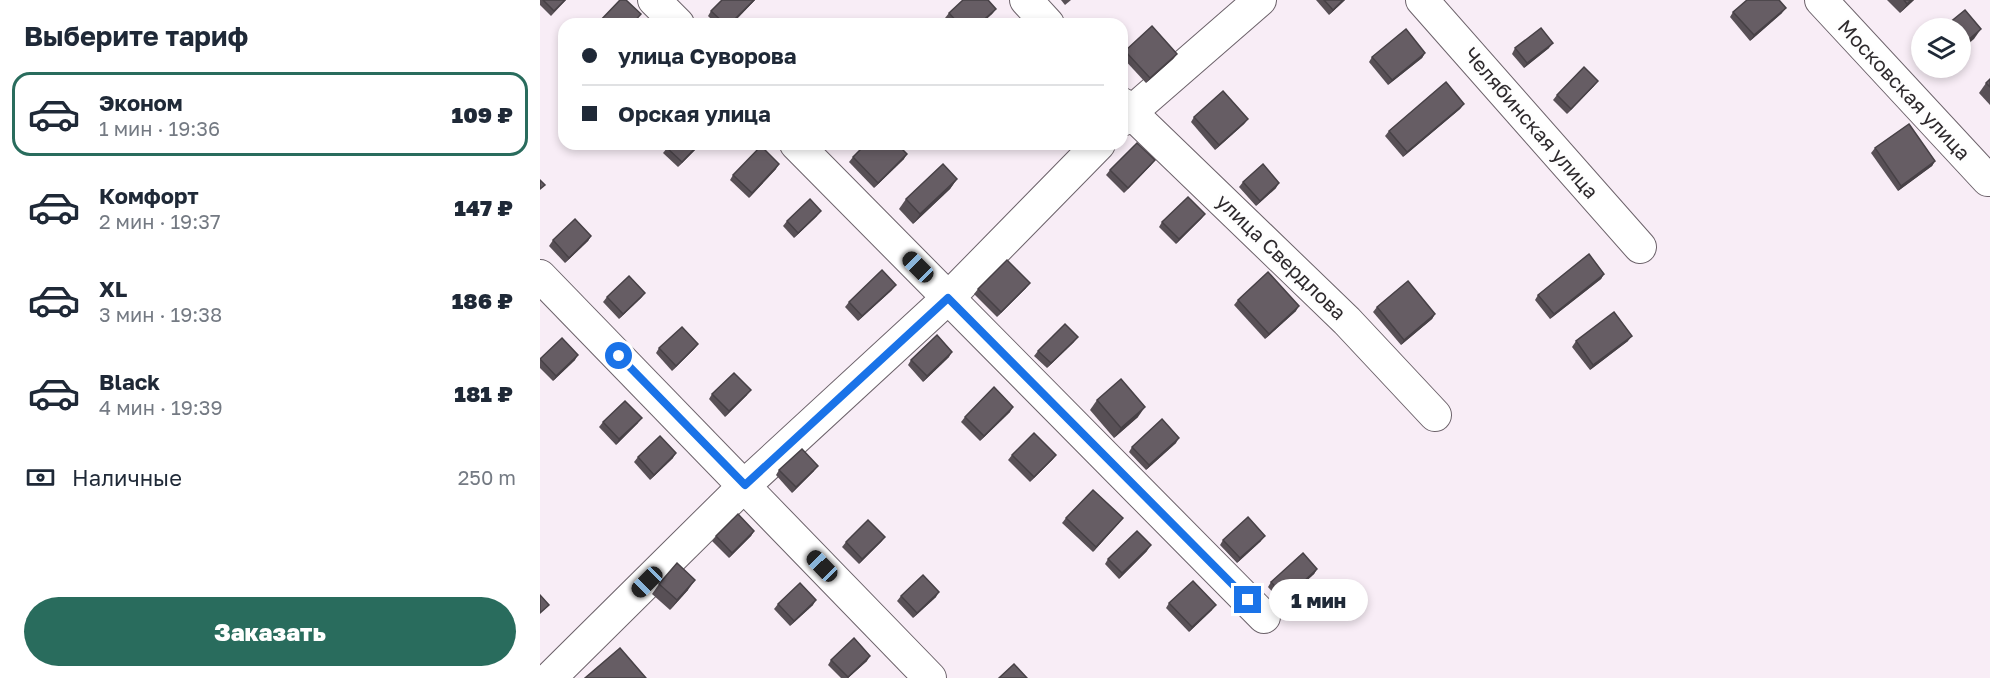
<!DOCTYPE html>
<html lang="ru">
<head>
<meta charset="utf-8">
<style>
  body { margin:0; font-family:"Golos Text",sans-serif; background:#f6f6f7; color:#1f2937; height:100vh; display:flex; flex-direction:column; font-size:22px; white-space:nowrap }
  * { box-sizing:border-box; margin:0 }
  p { font-size:20px; color:#747a83 }
  .icon { flex:none; width:33px; height:33px; fill:none; stroke:currentColor; stroke-width:2; stroke-linecap:round; stroke-linejoin:round }
  .map { position:relative; flex:1; overflow:hidden }
  .panel { display:flex; flex-direction:column; background:#fff; width:540px }
  .panel>* { flex:none }
  .hud { position:absolute; left:18px; top:18px; width:570px; height:132px; border-radius:18px; box-shadow:0 3px 9px #0003; display:grid; align-content:center; height:132px; padding:0 24px; background:#fff }
  .buttons { position:absolute; left:1371px; top:18px; display:grid; gap:12px }
  .buttons a { display:grid; place-items:center; width:60px; height:60px; border-radius:50%; background:#fff; box-shadow:0 3px 9px #0003; font-size:30px }
  .end { position:absolute; width:27px; height:27px; margin:-14px; border:8px solid #1a73e8; background:#fff; box-shadow:0 0 0 3px #fff }
  .from { border-radius:50% }
  .bubble { position:absolute; height:42px; border-radius:21px; background:#fff; box-shadow:0 3px 9px #0003; font-size:20px; font-weight:800; line-height:42px; text-align:center }
  .car { position:absolute; width:18px; height:36px; margin:-18px -9px; border-radius:8px; box-shadow:0 0 4px 2px #0007; background:linear-gradient(#222 24%,#8ab4d8 0 40%,#222 0 76%,#8ab4d8 0 86%,#222 0) }
  .hud b { display:flex; align-items:center; gap:21px; height:57px; font-size:22px }
  .hud b+b { border-top:2px solid #e0e1e3 }
  .hud i { width:15px; height:15px; background:#1f2937 }
  ul { padding:0; list-style:none }
  li { display:flex; align-items:center; gap:18px; height:84px; margin:0 12px 9px; padding:0 12px; border:3px solid transparent; border-radius:18px }
  li div { flex:1 }
  li b { display:block; font-size:22px }
  li em { font-style:normal; font-weight:800 }
  li.selected { border-color:#296c5d }
  li>.icon { width:54px; height:54px; stroke-width:1.5 }
  h2 { padding:0 24px; font-size:27px; line-height:72px }
  .pay { display:flex; align-items:center; gap:15px; height:66px; padding:0 24px; font-size:22px }
  .pay p { margin-inline-start:auto }
  .primary-button { display:flex; gap:12px; margin-top:auto; padding:12px 24px }
  .primary-button a { flex:1; height:69px; border-radius:36px; background:#296c5d; color:#fff; font-size:24px; font-weight:800; line-height:69px; text-align:center }
  main { display:flex; flex:1; min-height:0 }
  .map>svg:first-child { display:block }
</style>
</head>
<body>
<main>
<section class="panel">
<h2>Выберите тариф</h2>
<ul>
<li class="selected"><svg class="icon" aria-label="car" viewBox="0 0 24 24"><path d="M5 17H2v-5l4-1 3-4h7l3 4 3 1v5h-3M9 17h6M6 11h13"/><circle cx="7" cy="17" r="2"/><circle cx="17" cy="17" r="2"/></svg><div><b>Эконом</b><p>1 мин · 19:36</p></div><em>109 ₽</em></li>
<li><svg class="icon" aria-label="car" viewBox="0 0 24 24"><path d="M5 17H2v-5l4-1 3-4h7l3 4 3 1v5h-3M9 17h6M6 11h13"/><circle cx="7" cy="17" r="2"/><circle cx="17" cy="17" r="2"/></svg><div><b>Комфорт</b><p>2 мин · 19:37</p></div><em>147 ₽</em></li>
<li><svg class="icon" aria-label="car" viewBox="0 0 24 24"><path d="M5 17H2v-5l4-1 3-4h7l3 4 3 1v5h-3M9 17h6M6 11h13"/><circle cx="7" cy="17" r="2"/><circle cx="17" cy="17" r="2"/></svg><div><b>XL</b><p>3 мин · 19:38</p></div><em>186 ₽</em></li>
<li><svg class="icon" aria-label="car" viewBox="0 0 24 24"><path d="M5 17H2v-5l4-1 3-4h7l3 4 3 1v5h-3M9 17h6M6 11h13"/><circle cx="7" cy="17" r="2"/><circle cx="17" cy="17" r="2"/></svg><div><b>Black</b><p>4 мин · 19:39</p></div><em>181 ₽</em></li>
</ul>
<div class="pay"><svg class="icon" aria-label="cash" viewBox="0 0 24 24"><path d="M3 7h18v10H3z"/><circle cx="12" cy="12" r="2"/></svg>Наличные<p>250 m</p></div>
<div class="primary-button"><a>Заказать</a></div>
</section>
<div class="map">
<svg width="1450" height="678" viewBox="0 0 1450 678">
  <rect width="100%" height="100%" fill="#f8edf6"/>
  <g fill="none" stroke-linecap="round" stroke-linejoin="round">
    <defs>
      <g id="minor">
        <polyline points="114,0 138,24"/>
        <polyline points="486,0 508,24"/>
        <polyline points="882,0 1100,247"/>
        <polyline points="1281,0 1448,180"/>
        <polyline points="582,104 807,321 895,415"/>
        <polyline points="582,120 720,0"/>
        <polyline points="256,144 724,617"/>
        <polyline points="0,276 390,678"/>
        <polyline points="10,678 205,485 408,298 559,144"/>
      </g>
    </defs>
    <use href="#minor" stroke="#6c626a" stroke-width="34"/>
    <use href="#minor" stroke="#fff" stroke-width="32"/>
  </g>
  <g fill="#585056">
    <polygon points="0,0 26,0 11,16 0,5"/>
    <polygon points="215,0 192,24 176,24 168,16 171,11"/>
    <polygon points="521,0 531,0 525,5"/>
    <polygon points="776,0 805,0 789,15"/>
    <polygon points="1347,0 1374,0 1360,13"/>
    <polygon points="456,9 452,14 441,24 411,24 405,18 409,13"/>
    <polygon points="1193,12 1242,13 1210,41 1190,17"/>
    <polygon points="975,48 1009,48 984,68 972,54"/>
    <polygon points="585,51 637,54 633,59 606,83 582,57 582,55"/>
    <polygon points="885,53 882,58 848,85 829,62 832,57"/>
    <polygon points="1450,79 1450,105 1439,93 1446,83"/>
    <polygon points="1054,86 1027,114 1013,100 1017,95"/>
    <polygon points="924,104 920,109 863,157 845,136 849,131"/>
    <polygon points="654,117 708,119 704,124 675,150 651,122"/>
    <polygon points="161,144 138,167 123,153 127,148"/>
    <polygon points="1335,148 1395,161 1392,166 1358,191 1331,153"/>
    <polygon points="313,157 364,159 334,188 309,162"/>
    <polygon points="611,165 584,193 566,175 570,170"/>
    <polygon points="236,169 209,198 190,180 193,175"/>
    <polygon points="417,179 410,189 373,224 359,209 366,199"/>
    <polygon points="703,182 736,188 716,206 699,187"/>
    <polygon points="665,214 661,219 636,244 619,227 622,222"/>
    <polygon points="277,216 254,238 243,226 247,221"/>
    <polygon points="51,236 48,241 25,263 9,246 13,240"/>
    <polygon points="1064,274 1061,279 1010,319 995,300 998,295"/>
    <polygon points="486,288 457,317 434,294 438,289"/>
    <polygon points="352,290 318,321 305,307 309,302"/>
    <polygon points="105,293 101,298 79,319 63,302 67,297"/>
    <polygon points="698,300 756,311 725,339 694,305"/>
    <polygon points="837,307 895,314 892,319 861,345 833,312"/>
    <polygon points="1036,341 1088,341 1050,370 1032,347"/>
    <polygon points="534,342 507,368 494,356 498,351"/>
    <polygon points="158,344 154,349 132,371 116,353 119,348"/>
    <polygon points="409,357 383,382 368,365 371,360"/>
    <polygon points="0,359 35,360 13,381 0,368"/>
    <polygon points="172,394 207,395 185,417 169,399"/>
    <polygon points="557,400 598,417 574,438 550,410"/>
    <polygon points="470,412 440,441 421,422 425,417"/>
    <polygon points="63,422 98,423 76,445 59,427"/>
    <polygon points="636,443 606,470 589,452 592,447"/>
    <polygon points="472,455 516,455 512,460 490,482 468,460"/>
    <polygon points="98,457 133,458 110,480 94,462"/>
    <polygon points="239,470 274,471 252,493 236,475"/>
    <polygon points="526,518 579,523 553,552 522,523"/>
    <polygon points="214,531 211,536 189,558 172,541 176,536"/>
    <polygon points="345,537 341,542 319,564 302,547 306,542"/>
    <polygon points="683,540 721,541 697,563 680,545"/>
    <polygon points="607,551 579,579 565,564 568,559"/>
    <polygon points="777,569 774,574 742,603 728,587 731,582"/>
    <polygon points="119,584 148,590 130,610 112,594"/>
    <polygon points="361,596 396,597 373,618 357,601"/>
    <polygon points="629,603 672,610 649,632 626,608"/>
    <polygon points="238,604 273,605 250,626 234,609"/>
    <polygon points="291,660 327,661 308,678 301,678 288,665"/>
  </g>
  <g fill="#474146">
    <polygon points="214,0 215,0 192,24 190,24"/>
    <polygon points="803,0 805,0 789,15 793,10"/>
    <polygon points="1371,0 1374,0 1360,13 1367,4"/>
    <polygon points="1246,8 1242,13 1210,41 1214,35"/>
    <polygon points="456,9 452,14 441,24 439,24"/>
    <polygon points="1441,29 1434,39 1420,51 1420,47"/>
    <polygon points="1013,43 1009,48 984,68 987,63"/>
    <polygon points="885,53 882,58 848,85 852,80"/>
    <polygon points="637,54 633,59 606,83 610,78"/>
    <polygon points="1058,81 1054,86 1027,114 1031,109"/>
    <polygon points="924,104 920,109 863,157 867,152"/>
    <polygon points="708,119 704,124 675,150 679,145"/>
    <polygon points="159,144 161,144 138,167 142,162"/>
    <polygon points="367,154 364,159 334,188 338,183"/>
    <polygon points="615,160 611,165 584,193 588,188"/>
    <polygon points="1395,161 1392,166 1358,191 1361,186"/>
    <polygon points="239,164 236,169 209,198 212,193"/>
    <polygon points="417,179 410,189 373,224 380,214"/>
    <polygon points="739,183 736,188 716,206 720,201"/>
    <polygon points="281,211 277,216 254,238 258,233"/>
    <polygon points="665,214 661,219 636,244 639,239"/>
    <polygon points="51,236 48,241 25,263 29,258"/>
    <polygon points="1064,274 1061,279 1010,319 1014,314"/>
    <polygon points="490,283 486,288 457,317 461,312"/>
    <polygon points="356,285 352,290 318,321 322,316"/>
    <polygon points="105,293 101,298 79,319 83,314"/>
    <polygon points="759,306 756,311 725,339 729,334"/>
    <polygon points="895,314 892,319 861,345 864,340"/>
    <polygon points="1092,336 1088,341 1050,370 1053,365"/>
    <polygon points="538,337 534,342 507,368 511,363"/>
    <polygon points="158,344 154,349 132,371 136,366"/>
    <polygon points="412,352 409,357 383,382 387,376"/>
    <polygon points="38,355 35,360 13,381 16,376"/>
    <polygon points="211,390 207,395 185,417 189,411"/>
    <polygon points="473,407 470,412 440,441 444,436"/>
    <polygon points="605,407 598,417 574,438 581,428"/>
    <polygon points="102,418 98,423 76,445 79,439"/>
    <polygon points="639,438 636,443 606,470 609,465"/>
    <polygon points="136,453 133,458 110,480 114,475"/>
    <polygon points="516,455 512,460 490,482 494,477"/>
    <polygon points="278,466 274,471 252,493 256,487"/>
    <polygon points="583,518 579,523 553,552 556,547"/>
    <polygon points="214,531 211,536 189,558 192,553"/>
    <polygon points="725,536 721,541 697,563 700,558"/>
    <polygon points="345,537 341,542 319,564 322,559"/>
    <polygon points="611,545 607,551 579,579 582,573"/>
    <polygon points="777,569 774,574 742,603 746,598"/>
    <polygon points="155,580 148,590 130,610 137,600"/>
    <polygon points="399,592 396,597 373,618 377,613"/>
    <polygon points="276,600 273,605 250,626 254,621"/>
    <polygon points="676,605 672,610 649,632 652,627"/>
    <polygon points="330,656 327,661 308,678 307,678"/>
  </g>
  <g fill="#665d64" stroke="#474146" stroke-width="1.5">
    <polygon points="3,0 25,0 14,11"/>
    <polygon points="80,0 86,0 101,14 92,24 57,24"/>
    <polygon points="182,0 214,0 190,24 185,24 171,11"/>
    <polygon points="423,0 448,0 456,9 439,24 419,24 409,13"/>
    <polygon points="784,0 803,0 793,10"/>
    <polygon points="1207,0 1239,0 1246,8 1214,35 1193,12"/>
    <polygon points="1364,0 1371,0 1367,4"/>
    <polygon points="1425,10 1441,29 1420,47 1420,28 1403,28"/>
    <polygon points="612,26 637,54 610,78 585,51"/>
    <polygon points="1001,28 1013,43 987,63 975,48"/>
    <polygon points="866,29 885,53 852,80 832,57"/>
    <polygon points="1044,67 1058,81 1031,109 1017,95"/>
    <polygon points="1450,79 1450,87 1446,83"/>
    <polygon points="906,82 924,104 867,152 849,131"/>
    <polygon points="683,91 708,119 679,145 654,117"/>
    <polygon points="1369,124 1395,161 1361,186 1335,148"/>
    <polygon points="597,143 615,160 588,188 570,170"/>
    <polygon points="130,144 159,144 142,162 127,148"/>
    <polygon points="326,144 357,144 367,154 338,183 313,157"/>
    <polygon points="221,146 239,164 212,193 193,175"/>
    <polygon points="403,164 417,179 380,214 366,199"/>
    <polygon points="723,164 739,183 720,201 703,182"/>
    <polygon points="0,180 5,185 0,189"/>
    <polygon points="648,197 665,214 639,239 622,222"/>
    <polygon points="270,199 281,211 258,233 247,221"/>
    <polygon points="35,219 51,236 29,258 13,240"/>
    <polygon points="1049,254 1064,274 1014,314 998,295"/>
    <polygon points="467,260 490,283 461,312 438,289"/>
    <polygon points="342,270 356,285 322,316 309,302"/>
    <polygon points="728,272 759,306 729,334 698,300"/>
    <polygon points="89,276 105,293 83,314 67,297"/>
    <polygon points="868,281 895,314 864,340 837,307"/>
    <polygon points="1074,312 1092,336 1053,365 1036,341"/>
    <polygon points="525,324 538,337 511,363 498,351"/>
    <polygon points="142,327 158,344 136,366 119,348"/>
    <polygon points="397,335 412,352 387,376 371,360"/>
    <polygon points="22,338 38,355 16,376 0,359"/>
    <polygon points="194,373 211,390 189,411 172,394"/>
    <polygon points="581,379 605,407 581,428 557,400"/>
    <polygon points="454,387 473,407 444,436 425,417"/>
    <polygon points="85,401 102,418 79,439 63,422"/>
    <polygon points="622,419 639,438 609,465 592,447"/>
    <polygon points="494,433 516,455 494,477 472,455"/>
    <polygon points="120,436 136,453 114,475 98,457"/>
    <polygon points="262,449 278,466 256,487 239,470"/>
    <polygon points="553,490 583,518 556,547 526,518"/>
    <polygon points="198,514 214,531 192,553 176,536"/>
    <polygon points="708,517 725,536 700,558 683,540"/>
    <polygon points="328,520 345,537 322,559 306,542"/>
    <polygon points="597,531 611,545 582,573 568,559"/>
    <polygon points="763,553 777,569 746,598 731,582"/>
    <polygon points="137,563 155,580 137,600 119,584"/>
    <polygon points="383,575 399,592 377,613 361,596"/>
    <polygon points="653,581 676,605 652,627 629,603"/>
    <polygon points="260,583 276,600 254,621 238,604"/>
    <polygon points="0,595 9,605 0,613"/>
    <polygon points="314,638 330,656 308,677 291,660"/>
    <polygon points="80,648 106,678 45,678"/>
    <polygon points="474,664 487,678 459,678"/>
  </g>
  <g fill="none" stroke-linecap="round" stroke-linejoin="round">
    <polyline stroke="#1a73e8" stroke-width="8" points="79,356 205,485 408,298 708,600"/>
  </g>
  <g text-anchor="middle" stroke-width="6" stroke-linejoin="round" paint-order="stroke">
    <g font-size="20" fill="#2e2a2d" stroke="#fefefe">
      <text transform="translate(1364 90) rotate(47)" y="7">Московская улица</text>
      <text transform="translate(991 123) rotate(49)" y="7">Челябинская улица</text>
      <text transform="translate(741 257) rotate(44)" y="7">улица Свердлова</text>
    </g>
  </g>
</svg>
<div class="buttons">
<a><svg class="icon" aria-label="layers" viewBox="0 0 24 24"><path d="M12 4l9 5-9 5-9-5zM3 14l9 5 9-5"/></svg></a>
</div>
<i class="end from" style="left:79px;top:356px"></i>
<i class="end" style="left:708px;top:600px"></i>
<div class="bubble" style="left:729px;top:579px;width:99px">1 мин</div>
<i class="car" style="left:378px;top:267px;rotate:315deg"></i>
<i class="car" style="left:282px;top:566px;rotate:316deg"></i>
<i class="car" style="left:107px;top:582px;rotate:225deg"></i>
<div class="hud">
<b><i class="from"></i>улица Суворова</b>
<b><i></i>Орская улица</b>
</div>
</div>
</main>
</body>
</html>
